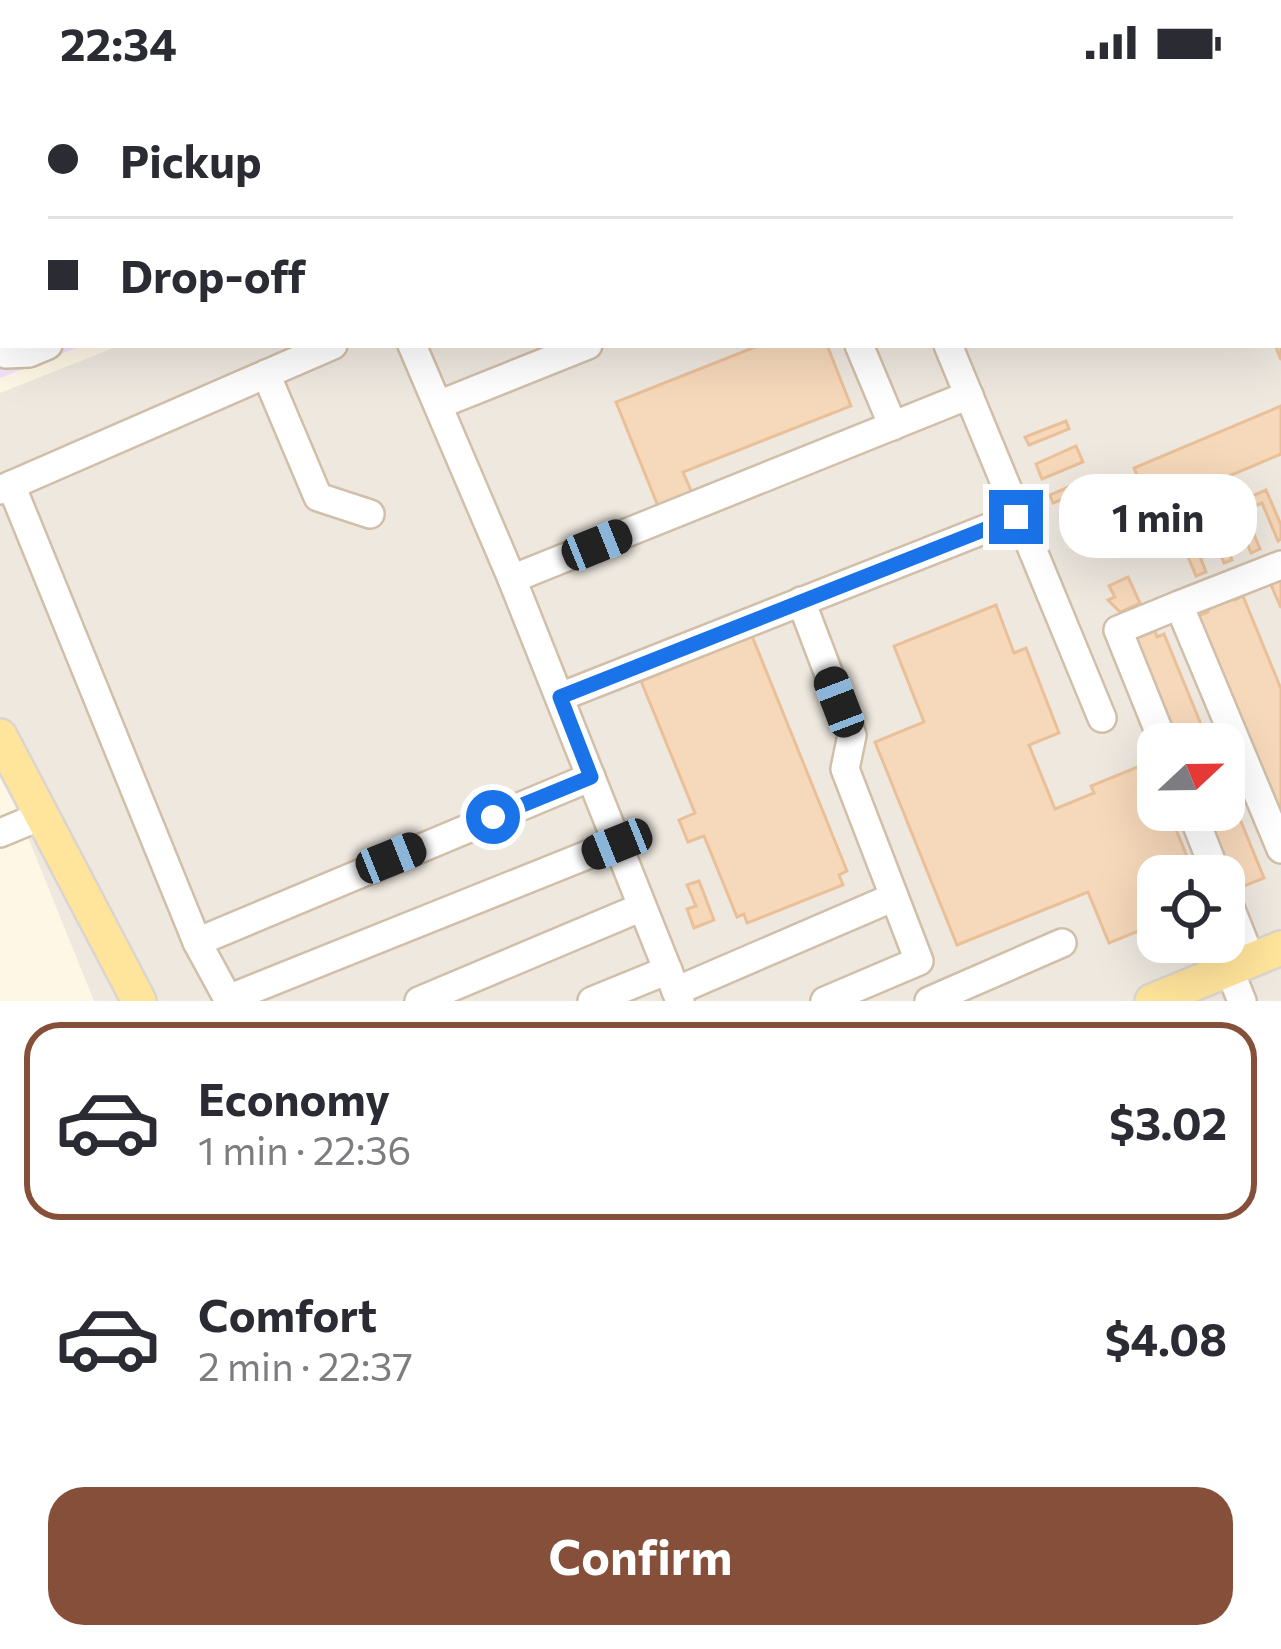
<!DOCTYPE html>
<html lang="en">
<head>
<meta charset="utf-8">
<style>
  body { margin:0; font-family:Commissioner,sans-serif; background:#f7f7f7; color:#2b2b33; height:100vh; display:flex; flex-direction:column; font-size:45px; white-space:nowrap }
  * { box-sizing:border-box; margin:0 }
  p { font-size:39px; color:#7c7c81 }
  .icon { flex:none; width:66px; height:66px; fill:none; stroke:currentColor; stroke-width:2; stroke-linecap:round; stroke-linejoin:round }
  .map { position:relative; height:917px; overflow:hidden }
  .panel { display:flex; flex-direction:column; background:#fff; flex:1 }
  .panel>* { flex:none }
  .top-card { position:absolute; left:0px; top:0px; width:1281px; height:264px; box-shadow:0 12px 48px #0002; display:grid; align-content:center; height:264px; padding:0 48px; background:#fff }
  .needle { width:78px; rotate:68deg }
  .controls { position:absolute; left:1137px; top:639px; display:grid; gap:24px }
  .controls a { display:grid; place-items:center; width:108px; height:108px; border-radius:24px; background:#fff; box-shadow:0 12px 48px #0002; font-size:60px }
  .end { position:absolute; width:54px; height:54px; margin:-27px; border:15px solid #1a73e8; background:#fff; box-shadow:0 0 0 6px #fff }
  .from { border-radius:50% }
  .bubble { position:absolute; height:84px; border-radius:36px; background:#fff; box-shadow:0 12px 48px #0002; font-size:39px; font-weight:700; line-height:84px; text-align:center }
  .car { position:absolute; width:36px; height:72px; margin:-36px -18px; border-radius:15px; box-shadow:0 0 9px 3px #0007; background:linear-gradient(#222 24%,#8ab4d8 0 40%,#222 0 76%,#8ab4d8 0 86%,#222 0) }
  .top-card b { display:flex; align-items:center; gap:42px; height:114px; font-size:45px }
  .top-card b+b { border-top:3px solid #e1e1e2 }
  .top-card i { width:30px; height:30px; background:#2b2b33 }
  ul { padding:21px 0 0; list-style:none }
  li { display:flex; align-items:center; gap:36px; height:198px; margin:0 24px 18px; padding:0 24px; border:6px solid transparent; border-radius:36px }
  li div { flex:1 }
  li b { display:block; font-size:45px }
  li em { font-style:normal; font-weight:700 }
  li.current { border-color:#854f39 }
  li>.icon { width:108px; height:108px; stroke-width:1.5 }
  .cta { display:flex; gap:24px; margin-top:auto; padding:24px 48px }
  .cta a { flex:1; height:138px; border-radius:36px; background:#854f39; color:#fff; font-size:48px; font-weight:700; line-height:138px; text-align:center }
  .status { display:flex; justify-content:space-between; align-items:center; height:84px; padding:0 60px; background:#fff; direction:ltr }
  .status svg { height:33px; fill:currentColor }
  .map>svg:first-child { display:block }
</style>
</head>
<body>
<div class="status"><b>22:34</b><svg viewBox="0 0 49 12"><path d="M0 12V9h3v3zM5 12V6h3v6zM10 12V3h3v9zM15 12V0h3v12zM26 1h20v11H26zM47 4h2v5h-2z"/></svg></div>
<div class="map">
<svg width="1281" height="917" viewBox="0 0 1281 917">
  <rect width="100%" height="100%" fill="#fef7e5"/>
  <g fill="#eee8df" fill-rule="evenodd">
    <polygon points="207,0 882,0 884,3 208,3"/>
    <path d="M1281 46V917H94L0 684V309L121 261H1278ZM1158 660H1224V726H1158ZM1158 792H1224V858H1158Z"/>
  </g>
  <polygon fill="#f4e2fb" points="0,0 223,3 3,3 3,261 84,261 0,294"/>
  <g fill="#f6d8ba" stroke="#eac099" stroke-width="3">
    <polygon points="0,0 76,0 77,3 3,3 2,61"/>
    <polygon points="124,0 171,0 124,3"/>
    <polygon points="1278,93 1281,100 1281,157 1278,150"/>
    <polygon points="1278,209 1281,216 1281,276 1275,261 1278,261"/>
    <polygon points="760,261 827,261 851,322 683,388 692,409 658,422 616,318"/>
    <polygon points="1281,322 1281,370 1151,425 1134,384"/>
    <polygon points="1066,337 1069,345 1029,361 1025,353"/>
    <polygon points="1076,362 1083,378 1042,395 1036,380"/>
    <polygon points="1089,394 1093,403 1053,419 1050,411"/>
    <polygon points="1266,406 1281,441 1281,455 1278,457 1262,419 1244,426 1260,465 1251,469 1235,429 1230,431 1227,423"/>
    <polygon points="1220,425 1223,433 1215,436 1232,476 1224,479 1208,440 1190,447 1206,488 1196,492 1179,451 1183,450 1180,442"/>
    <polygon points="1281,489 1281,524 1268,494"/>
    <polygon points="1128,493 1140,519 1120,528 1108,516 1115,513 1109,502"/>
    <polygon points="1233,510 1235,516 1243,512 1281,605 1281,732 1199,532 1208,528 1206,521"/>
    <polygon points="996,521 1014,569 1026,564 1059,649 1029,661 1055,725 1094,709 1091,702 1140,682 1159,727 1168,726 1195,792 1158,792 1158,839 1109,859 1088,808 957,861 875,658 924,638 894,562"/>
    <polygon points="1155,547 1157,553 1164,550 1209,660 1171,660 1131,563 1139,560 1137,554"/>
    <polygon points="752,552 847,787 839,791 843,801 747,839 744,830 737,833 704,752 688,758 679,736 695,729 641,597"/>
    <polygon points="1224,696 1264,794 1232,807 1198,726 1224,726"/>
    <polygon points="699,797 714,836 694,844 687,825 696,822 687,801"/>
  </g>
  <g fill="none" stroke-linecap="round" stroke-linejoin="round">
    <defs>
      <g id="minor">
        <polyline points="253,0 254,3"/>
        <polyline points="750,0 752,3"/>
        <polyline points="843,0 844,3"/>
        <polyline points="341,3 348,0"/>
        <polyline points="617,3 624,0"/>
        <polyline points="412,261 512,495 680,917"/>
        <polyline points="859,261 893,342"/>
        <polyline points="948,261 1102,634"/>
        <polyline points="6,270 29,269 48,261"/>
        <polyline points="266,290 318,413 370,430"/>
        <polyline points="438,321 588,261"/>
        <polyline points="11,401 197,858 228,915 617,759"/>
        <polyline points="0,406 333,261"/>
        <polyline points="512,495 969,311"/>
        <polyline points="801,517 852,651 845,685 919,877 825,917"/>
        <polyline points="1179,521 1281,481"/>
        <polyline points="560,613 1016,433"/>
        <polyline points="1164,660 1118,546 1179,521 1281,765"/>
        <polyline points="1191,726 1217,792"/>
        <polyline points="0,749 41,732"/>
        <polyline points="1224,808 1251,876"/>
        <polyline points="197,858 591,693"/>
        <polyline points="1229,885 1242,917"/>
        <polyline points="676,907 894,813"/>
        <polyline points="419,917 642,823"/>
        <polyline points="592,917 668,886"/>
        <polyline points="929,917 1062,859"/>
      </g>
      <g id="major">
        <polyline points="0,652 139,917"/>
        <polyline points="1152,917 1281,864"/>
      </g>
    </defs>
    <use href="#minor" stroke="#d1bfa9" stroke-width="32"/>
    <use href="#major" stroke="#dcd5cf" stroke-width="38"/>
    <use href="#minor" stroke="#fff" stroke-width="27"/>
    <use href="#major" stroke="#ffe49b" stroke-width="33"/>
  </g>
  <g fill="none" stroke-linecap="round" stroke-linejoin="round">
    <polyline stroke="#1a73e8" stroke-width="15" points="493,733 591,693 560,613 1016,433"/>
  </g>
</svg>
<div class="controls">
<a><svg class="needle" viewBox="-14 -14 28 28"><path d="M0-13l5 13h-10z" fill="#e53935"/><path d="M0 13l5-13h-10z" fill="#7c7c81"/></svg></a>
<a><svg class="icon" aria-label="locate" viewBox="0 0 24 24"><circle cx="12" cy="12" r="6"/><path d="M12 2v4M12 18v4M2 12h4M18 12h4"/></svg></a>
</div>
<i class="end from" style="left:493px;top:733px"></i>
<i class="end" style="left:1016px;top:433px"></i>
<div class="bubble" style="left:1059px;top:390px;width:198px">1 min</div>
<i class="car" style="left:597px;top:461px;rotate:68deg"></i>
<i class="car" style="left:839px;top:618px;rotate:339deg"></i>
<i class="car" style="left:617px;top:760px;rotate:248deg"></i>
<i class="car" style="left:391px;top:774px;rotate:68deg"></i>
<div class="top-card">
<b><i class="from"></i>Pickup</b>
<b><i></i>Drop-off</b>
</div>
</div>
<section class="panel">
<ul>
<li class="current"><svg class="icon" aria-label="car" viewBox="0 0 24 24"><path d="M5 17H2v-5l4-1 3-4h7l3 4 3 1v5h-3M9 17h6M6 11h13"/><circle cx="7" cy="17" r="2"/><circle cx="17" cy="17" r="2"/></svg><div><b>Economy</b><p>1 min · 22:36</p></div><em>$3.02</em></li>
<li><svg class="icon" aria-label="car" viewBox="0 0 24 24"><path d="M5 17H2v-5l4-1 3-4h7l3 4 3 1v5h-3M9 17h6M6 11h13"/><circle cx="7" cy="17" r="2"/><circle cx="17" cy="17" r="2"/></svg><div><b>Comfort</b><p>2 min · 22:37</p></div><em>$4.08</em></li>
</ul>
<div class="cta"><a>Confirm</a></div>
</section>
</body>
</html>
